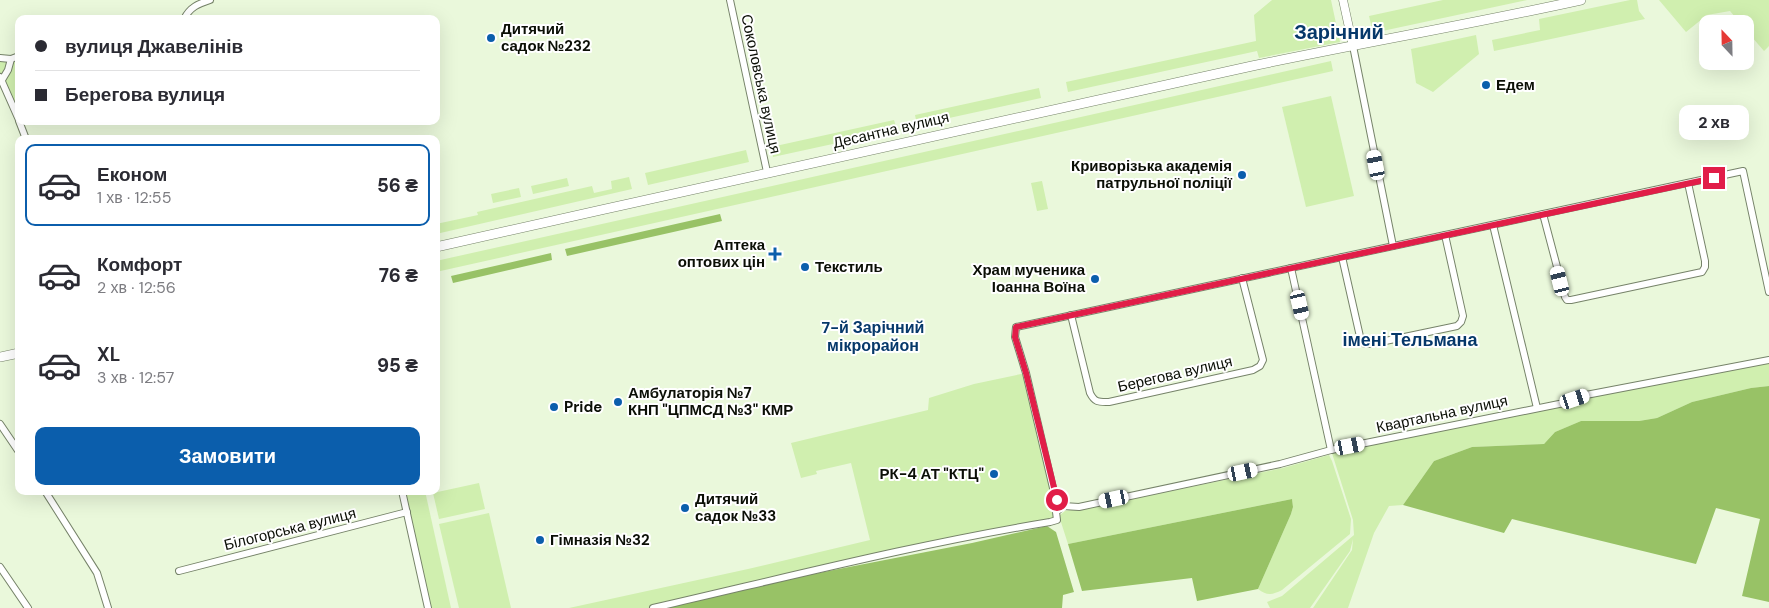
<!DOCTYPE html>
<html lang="uk">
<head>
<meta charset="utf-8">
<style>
  body { margin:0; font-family:"DM Sans",sans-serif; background:#f2f2f3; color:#2b2b33; height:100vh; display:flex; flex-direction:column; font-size:19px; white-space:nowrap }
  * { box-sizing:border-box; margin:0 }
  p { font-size:16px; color:#7c7c81 }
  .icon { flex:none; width:28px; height:28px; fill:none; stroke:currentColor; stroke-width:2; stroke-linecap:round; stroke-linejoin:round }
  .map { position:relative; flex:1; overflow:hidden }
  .side { position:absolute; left:15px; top:135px; width:425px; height:360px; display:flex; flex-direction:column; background:#fff; border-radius:10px; box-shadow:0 5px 20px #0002 }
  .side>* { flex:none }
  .top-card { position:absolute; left:15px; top:15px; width:425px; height:110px; border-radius:10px; box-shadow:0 5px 20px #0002; display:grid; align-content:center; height:110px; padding:0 20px; background:#fff }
  .needle { width:32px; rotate:338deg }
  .tools { position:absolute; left:1699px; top:15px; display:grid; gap:10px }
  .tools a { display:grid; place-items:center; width:55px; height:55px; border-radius:10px; background:#fff; box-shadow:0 5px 20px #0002; font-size:25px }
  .end { position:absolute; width:22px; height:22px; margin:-11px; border:6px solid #e11d48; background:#fff; box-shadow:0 0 0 2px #fff }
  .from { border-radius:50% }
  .bubble { position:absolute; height:35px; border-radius:10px; background:#fff; box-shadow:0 5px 20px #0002; font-size:16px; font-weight:800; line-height:35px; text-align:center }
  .car { position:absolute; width:15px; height:30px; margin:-15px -8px; border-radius:6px; box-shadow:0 0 4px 1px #0007; background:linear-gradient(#fff 24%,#345 0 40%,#fff 0 76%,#345 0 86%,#fff 0) }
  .top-card b { display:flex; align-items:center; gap:18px; height:48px; font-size:19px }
  .top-card b+b { border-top:1px solid #e1e1e2 }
  .top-card i { width:12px; height:12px; background:#2b2b33 }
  ul { padding:9px 0 0; list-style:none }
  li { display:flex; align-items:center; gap:15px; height:82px; margin:0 10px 8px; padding:0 10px; border:2px solid transparent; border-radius:10px }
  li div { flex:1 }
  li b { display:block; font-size:19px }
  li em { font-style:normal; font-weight:800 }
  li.on { border-color:#0b5eac }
  li>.icon { width:45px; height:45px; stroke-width:1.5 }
  .action { display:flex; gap:10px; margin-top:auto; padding:10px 20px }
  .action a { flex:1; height:58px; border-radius:10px; background:#0b5eac; color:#fff; font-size:20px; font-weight:800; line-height:58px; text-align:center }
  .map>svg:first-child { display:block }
</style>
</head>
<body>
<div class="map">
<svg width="1769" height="608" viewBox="0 0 1769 608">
  <rect width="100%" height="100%" fill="#eaf8db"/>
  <g fill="#d0efaf">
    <polygon points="1272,0 1331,0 1340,42 1259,58 1257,51 1068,92 1066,82 1256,41 1254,15"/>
    <polygon points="1443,0 1527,0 1373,33 1369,16"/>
    <polygon points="1630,0 1637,0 1639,11 1645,19 1494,51 1492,40 1540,30 1539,19"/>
    <polygon points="1659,0 1769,0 1769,46 1764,51 1745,29 1745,24 1741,24 1730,11 1707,15 1686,32"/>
    <polygon points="1476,35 1479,54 1433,92 1416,83 1411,49"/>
    <polygon points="19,56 19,120 0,77 0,58"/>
    <polygon points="1331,61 1333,71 436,272 436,261"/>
    <polygon points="1039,88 1041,98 917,125 915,115"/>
    <polygon points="1331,96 1354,196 1306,207 1282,107"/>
    <polygon points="894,120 897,130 773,157 771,147"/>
    <polygon points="746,150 749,162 648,185 645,173"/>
    <polygon points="629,177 632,189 436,234 436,224 478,215 477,212 592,186 594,193 612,189 611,181"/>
    <polygon points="567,178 569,186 533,194 531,186"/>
    <polygon points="1042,181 1048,209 1037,211 1031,183"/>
    <polygon points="519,188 521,197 493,203 491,194"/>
    <polygon points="1769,360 1769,386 1751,388 1692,402 1657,418 1639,421 1581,421 1555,432 1544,444 1472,447 1434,461 1403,505 1389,506 1374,533 1348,608 1313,608 1352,550 1353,539 1350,551 1310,608 1270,608 1267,602 1282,596 1354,535 1353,520 1331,450"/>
    <polygon points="1026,373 1053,488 1063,506 1056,512 1057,520 653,608 569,608 748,569 870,540 851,463 816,471 817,474 801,478 791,443 928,410 929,398 974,384"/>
    <path d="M1329 455 1332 461 1351 519 1350 534 1282 590C1272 595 1267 596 1258 589L1291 514 1293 507 1292 499 1068 544 1059 516 1065 511 1098 506 1283 468Z"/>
    <polygon points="479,483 485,509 439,519 433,493"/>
    <polygon points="402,491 425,491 451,608 428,608"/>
    <polygon points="489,513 511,608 459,608 439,524"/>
  </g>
  <g fill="#98c266">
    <polygon points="720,214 722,221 567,256 565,249"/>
    <polygon points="551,253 552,260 453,283 451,276"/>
    <polygon points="1769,386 1769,602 1742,596 1760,519 1716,508 1696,564 1512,519 1504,533 1403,505 1434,461 1472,447 1544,444 1555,432 1581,421 1639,421 1657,418 1692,402 1751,388"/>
    <polygon points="1292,499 1293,507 1291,514 1258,589 1197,601 1192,578 1082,591 1068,544"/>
    <polygon points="1047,526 1056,532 1074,592 1063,595 1062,608 653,608 716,593 972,543"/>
  </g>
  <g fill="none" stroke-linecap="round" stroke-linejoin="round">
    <defs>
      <g id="minor">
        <polyline points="730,0 767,172"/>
        <path d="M184 19C190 7 198 4 210 0"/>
        <polyline points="1353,46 1393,246"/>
        <polyline points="0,58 11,59 19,56"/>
        <polyline points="0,77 19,120"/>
        <polyline points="2,80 8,70 11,59"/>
        <polyline points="19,121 26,139"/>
        <polyline points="1543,214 1565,297 1567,300 1571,300 1702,272 1705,267 1705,261 1688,183"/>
        <polyline points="1493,225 1537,408"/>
        <polyline points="1342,257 1361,341 1365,344 1371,344 1457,326 1461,322 1463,316 1445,235"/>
        <polyline points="1291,268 1331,450"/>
        <path d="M1071 315 1090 393C1095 403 1099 402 1109 402L1253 370 1260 366 1263 360 1242 278"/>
        <polyline points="0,424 19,452"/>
        <polyline points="45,491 97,573 108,608"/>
        <polyline points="402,491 428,608"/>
        <polyline points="1063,506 1057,500 1053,488 1026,373 1015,337 1016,327 1743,171 1769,292"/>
        <polyline points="1063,506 1079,507 1280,464 1331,450 1564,403 1586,395 1769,360"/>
        <polyline points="0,567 28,608"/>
        <polyline points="179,571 407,512"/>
        <path d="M653 608C784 578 916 544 1050 522L1057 520 1056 512 1063 506"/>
      </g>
      <polyline id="tertiary" points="1343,0 1353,46"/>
      <g id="secondary">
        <path d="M436 247C708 186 980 124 1252 66 1361 43 1472 24 1581 0"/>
        <polyline points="0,357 19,353"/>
      </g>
    </defs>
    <use href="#minor" stroke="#768369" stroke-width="8"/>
    <use href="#tertiary" stroke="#768369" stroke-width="9"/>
    <use href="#secondary" stroke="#768369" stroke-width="10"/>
    <use href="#minor" stroke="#fff" stroke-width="6"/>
    <use href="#tertiary" stroke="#fff" stroke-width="8"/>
    <use href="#secondary" stroke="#fff" stroke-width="9"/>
  </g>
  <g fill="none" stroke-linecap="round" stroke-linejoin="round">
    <polyline stroke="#e11d48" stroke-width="6" points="1057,500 1026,373 1015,337 1016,327 1714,178"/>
  </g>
  <g fill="#0b5eac" stroke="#fff" stroke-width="2">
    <circle cx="491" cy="38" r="5"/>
    <circle cx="1486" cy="85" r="5"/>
    <circle cx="1242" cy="175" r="5"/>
    <path d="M772.5 246.5h5v5h5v5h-5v5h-5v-5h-5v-5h5z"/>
    <circle cx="805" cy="267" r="5"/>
    <circle cx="1095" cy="279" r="5"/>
    <circle cx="618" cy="402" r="5"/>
    <circle cx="554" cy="407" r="5"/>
    <circle cx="994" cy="474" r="5"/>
    <circle cx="685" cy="508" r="5"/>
    <circle cx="540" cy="540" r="5"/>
  </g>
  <g text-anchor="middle" stroke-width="4" stroke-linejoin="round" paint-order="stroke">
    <g font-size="15" font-weight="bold" fill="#0b0f06" stroke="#fff" text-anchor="start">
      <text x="501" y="34">Дитячий<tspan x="501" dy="17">садок №232</tspan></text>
      <text x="1496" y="90">Едем</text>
      <text x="1232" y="171" text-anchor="end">Криворізька академія<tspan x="1232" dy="17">патрульної поліції</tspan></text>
      <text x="765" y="250" text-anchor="end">Аптека<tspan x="765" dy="17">оптових цін</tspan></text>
      <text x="815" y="272">Текстиль</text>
      <text x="1085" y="275" text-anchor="end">Храм мученика<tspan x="1085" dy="17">Іоанна Воїна</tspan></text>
      <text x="628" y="398">Амбулаторія №7<tspan x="628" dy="17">КНП "ЦПМСД №3" КМР</tspan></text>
      <text x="564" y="412">Pride</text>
      <text x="984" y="479" text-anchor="end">РК-4 АТ "КТЦ"</text>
      <text x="695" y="504">Дитячий<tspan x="695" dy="17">садок №33</tspan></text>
      <text x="550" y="545">Гімназія №32</text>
    </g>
    <g font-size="15" fill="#0b0f06" stroke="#fff">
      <text transform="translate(761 84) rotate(78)" y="5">Соколовська вулиця</text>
      <text transform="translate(891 130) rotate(-13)" y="5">Десантна вулиця</text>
      <text transform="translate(1175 374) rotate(-13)" y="5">Берегова вулиця</text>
      <text transform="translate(1442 414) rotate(-12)" y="5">Квартальна вулиця</text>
      <text transform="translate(290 529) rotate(-14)" y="5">Білогорська вулиця</text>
    </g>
    <g font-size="16" font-weight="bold" fill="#06386a" stroke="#fff">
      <text x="873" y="333">7-й Зарічний<tspan x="873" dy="18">мікрорайон</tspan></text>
    </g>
    <g font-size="18" font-weight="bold" fill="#06386a" stroke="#fff">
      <text x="1410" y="346">імені Тельмана</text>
    </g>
    <g font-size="20" font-weight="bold" fill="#06386a" stroke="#fff">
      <text x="1339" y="39">Зарічний</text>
    </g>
  </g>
</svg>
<div class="tools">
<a><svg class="needle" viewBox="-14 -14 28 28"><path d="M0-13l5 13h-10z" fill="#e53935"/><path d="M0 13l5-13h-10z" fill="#7c7c81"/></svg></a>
</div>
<i class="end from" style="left:1057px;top:500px"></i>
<i class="end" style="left:1714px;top:178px"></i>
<div class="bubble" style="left:1679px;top:105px;width:70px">2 хв</div>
<i class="car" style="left:1376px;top:165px;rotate:349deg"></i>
<i class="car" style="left:1560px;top:281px;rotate:346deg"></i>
<i class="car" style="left:1300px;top:305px;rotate:167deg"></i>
<i class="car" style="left:1575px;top:399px;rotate:72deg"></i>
<i class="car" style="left:1350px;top:446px;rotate:79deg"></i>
<i class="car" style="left:1243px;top:472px;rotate:78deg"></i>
<i class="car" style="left:1114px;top:499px;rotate:258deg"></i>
<div class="top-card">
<b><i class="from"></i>вулиця Джавелінів</b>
<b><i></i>Берегова вулиця</b>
</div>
<section class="side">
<ul>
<li class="on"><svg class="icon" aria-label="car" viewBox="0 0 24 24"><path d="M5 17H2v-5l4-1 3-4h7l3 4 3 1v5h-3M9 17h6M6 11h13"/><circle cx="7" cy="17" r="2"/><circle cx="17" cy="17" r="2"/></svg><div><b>Економ</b><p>1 хв · 12:55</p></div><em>56 ₴</em></li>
<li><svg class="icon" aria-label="car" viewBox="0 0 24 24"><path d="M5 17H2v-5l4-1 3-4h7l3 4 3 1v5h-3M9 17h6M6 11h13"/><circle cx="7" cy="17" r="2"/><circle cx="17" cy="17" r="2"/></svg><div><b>Комфорт</b><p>2 хв · 12:56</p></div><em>76 ₴</em></li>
<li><svg class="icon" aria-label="car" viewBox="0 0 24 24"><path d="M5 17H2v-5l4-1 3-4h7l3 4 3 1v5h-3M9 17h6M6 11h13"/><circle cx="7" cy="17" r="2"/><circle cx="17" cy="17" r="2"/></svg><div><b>XL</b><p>3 хв · 12:57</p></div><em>95 ₴</em></li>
</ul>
<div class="action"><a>Замовити</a></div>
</section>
</div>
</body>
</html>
